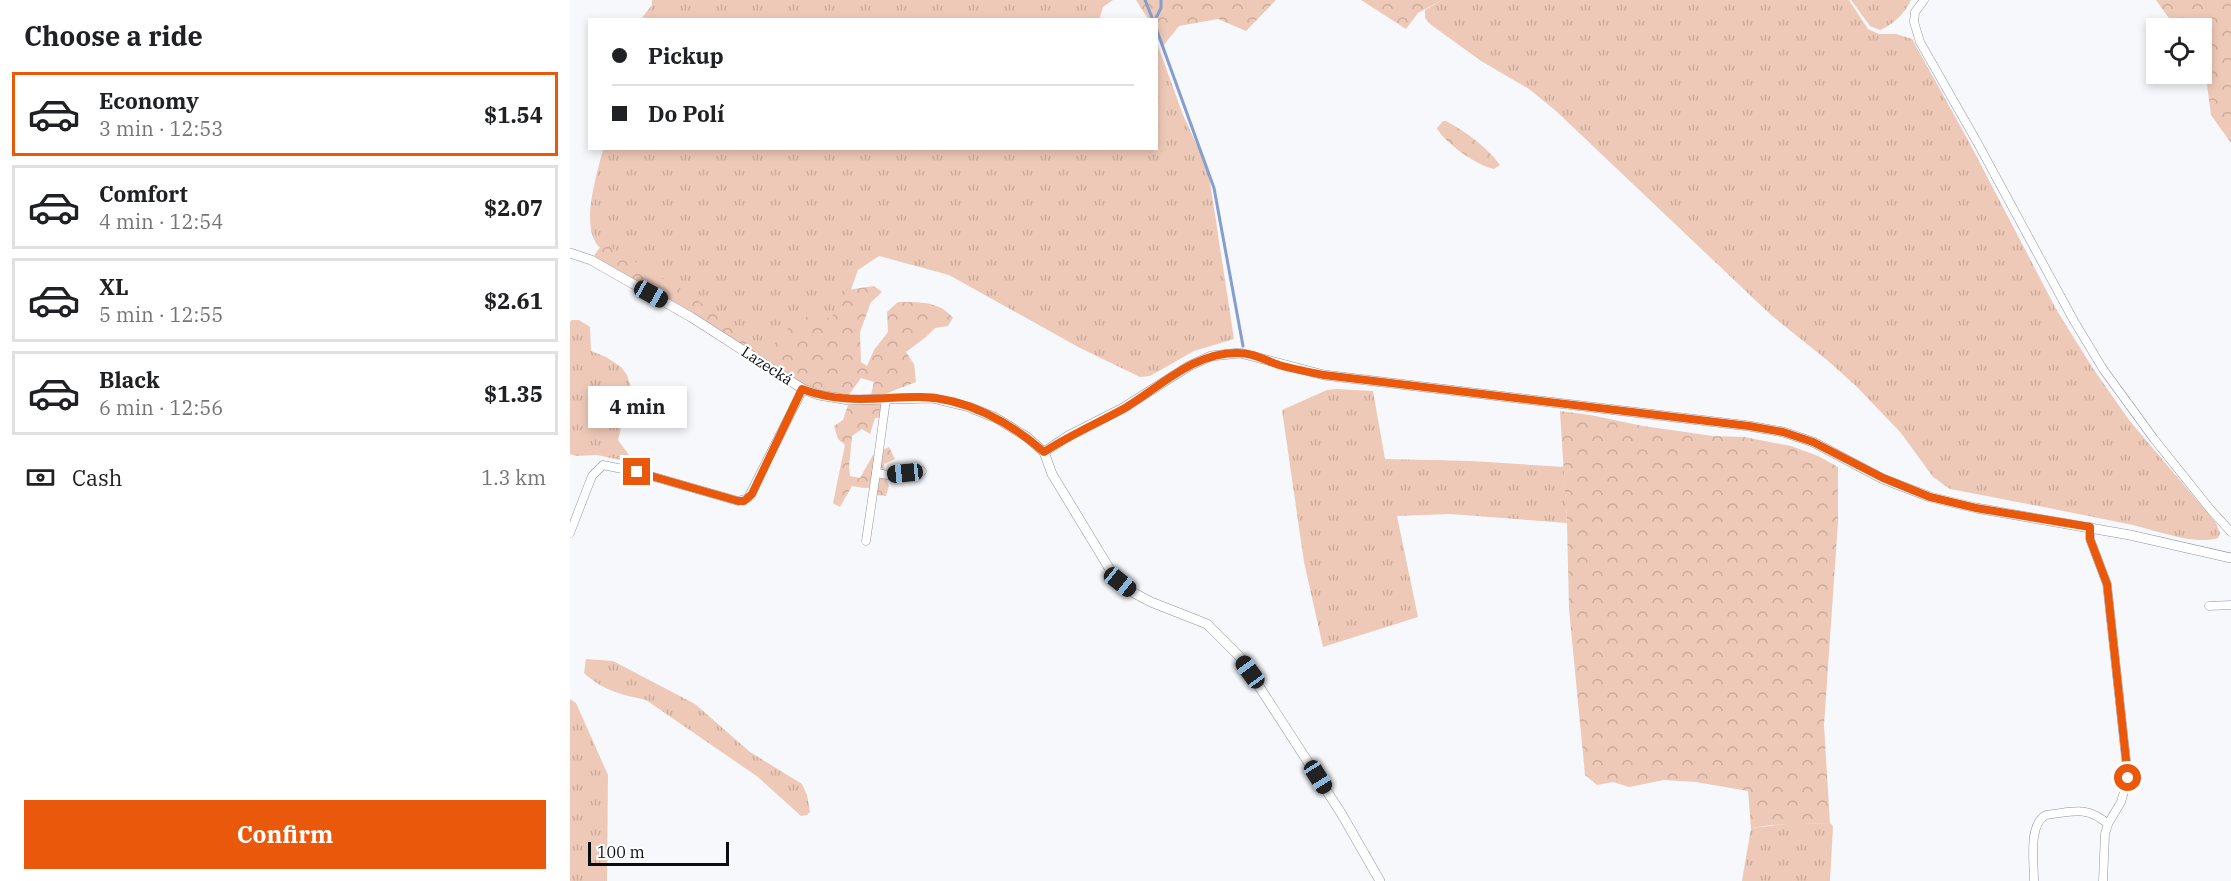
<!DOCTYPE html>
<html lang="en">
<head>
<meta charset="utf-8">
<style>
  body { margin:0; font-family:"IBM Plex Serif",serif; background:#f6f6f6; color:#202124; height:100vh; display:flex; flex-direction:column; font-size:22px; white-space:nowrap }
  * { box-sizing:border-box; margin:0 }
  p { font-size:20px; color:#757577 }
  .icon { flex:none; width:33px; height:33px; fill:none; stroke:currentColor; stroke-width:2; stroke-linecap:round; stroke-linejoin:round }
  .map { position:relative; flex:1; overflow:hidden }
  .sheet { display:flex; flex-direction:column; background:#fff; width:570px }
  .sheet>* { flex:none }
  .banner { position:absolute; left:18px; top:18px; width:570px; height:132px; border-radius:0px; box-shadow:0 3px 9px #0003; display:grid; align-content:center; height:132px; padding:0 24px; background:#fff }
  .fabs { position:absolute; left:1576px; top:18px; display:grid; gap:12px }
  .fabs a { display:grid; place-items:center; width:66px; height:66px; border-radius:0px; background:#fff; box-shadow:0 3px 9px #0003; font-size:30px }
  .scale { position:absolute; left:18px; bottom:15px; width:141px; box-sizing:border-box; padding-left:6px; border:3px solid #090c11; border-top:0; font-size:16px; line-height:21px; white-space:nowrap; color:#090c11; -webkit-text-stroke:4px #fff; paint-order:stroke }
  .end { position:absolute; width:27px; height:27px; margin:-14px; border:8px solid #ea580c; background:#fff; box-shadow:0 0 0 3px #fff }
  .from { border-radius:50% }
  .bubble { position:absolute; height:42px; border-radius:0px; background:#fff; box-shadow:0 3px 9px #0003; font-size:20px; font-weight:700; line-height:42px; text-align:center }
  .car { position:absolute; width:18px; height:36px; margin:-18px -9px; border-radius:8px; box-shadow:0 0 4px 2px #0007; background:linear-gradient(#222 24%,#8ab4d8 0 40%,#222 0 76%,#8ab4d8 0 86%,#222 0) }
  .banner b { display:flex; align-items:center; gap:21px; height:57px; font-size:22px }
  .banner b+b { border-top:2px solid #e0e0e0 }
  .banner i { width:15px; height:15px; background:#202124 }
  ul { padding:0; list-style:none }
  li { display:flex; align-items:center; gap:18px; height:84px; margin:0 12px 9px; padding:0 12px; border:3px solid #e0e0e0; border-radius:0px }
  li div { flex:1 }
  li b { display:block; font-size:22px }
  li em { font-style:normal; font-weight:700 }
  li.on { border-color:#ea580c }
  li>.icon { width:54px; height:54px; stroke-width:1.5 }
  h2 { padding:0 24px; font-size:27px; line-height:72px }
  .pay { display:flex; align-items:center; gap:15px; height:66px; padding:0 24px; font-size:22px }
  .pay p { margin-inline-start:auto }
  .button { display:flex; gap:12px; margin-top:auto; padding:12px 24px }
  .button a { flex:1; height:69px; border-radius:0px; background:#ea580c; color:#fff; font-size:24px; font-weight:700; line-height:69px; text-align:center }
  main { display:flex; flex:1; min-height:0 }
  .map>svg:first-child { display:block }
</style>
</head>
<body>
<main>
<section class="sheet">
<h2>Choose a ride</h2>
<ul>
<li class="on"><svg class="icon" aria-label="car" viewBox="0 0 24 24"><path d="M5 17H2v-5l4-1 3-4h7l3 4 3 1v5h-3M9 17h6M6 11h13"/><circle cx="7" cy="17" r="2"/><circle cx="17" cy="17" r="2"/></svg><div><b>Economy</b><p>3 min · 12:53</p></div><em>$1.54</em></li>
<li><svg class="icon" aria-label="car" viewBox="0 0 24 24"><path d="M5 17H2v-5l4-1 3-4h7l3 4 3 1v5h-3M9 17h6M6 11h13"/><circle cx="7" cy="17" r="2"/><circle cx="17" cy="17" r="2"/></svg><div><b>Comfort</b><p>4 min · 12:54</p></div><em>$2.07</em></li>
<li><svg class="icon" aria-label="car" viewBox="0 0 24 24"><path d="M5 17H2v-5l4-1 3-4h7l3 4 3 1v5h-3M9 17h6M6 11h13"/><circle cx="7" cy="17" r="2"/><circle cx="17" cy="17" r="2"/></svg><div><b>XL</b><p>5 min · 12:55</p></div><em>$2.61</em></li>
<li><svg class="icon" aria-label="car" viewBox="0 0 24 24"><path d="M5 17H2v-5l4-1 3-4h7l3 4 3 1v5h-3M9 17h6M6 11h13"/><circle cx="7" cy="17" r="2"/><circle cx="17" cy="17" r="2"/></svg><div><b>Black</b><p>6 min · 12:56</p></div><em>$1.35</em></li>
</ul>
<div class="pay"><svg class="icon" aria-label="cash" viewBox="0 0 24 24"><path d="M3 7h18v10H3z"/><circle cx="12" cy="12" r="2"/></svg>Cash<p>1.3 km</p></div>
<div class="button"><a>Confirm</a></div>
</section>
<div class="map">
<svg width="1661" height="881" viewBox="0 0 1661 881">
  <defs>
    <pattern id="grass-tufts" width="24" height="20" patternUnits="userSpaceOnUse" patternTransform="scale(1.5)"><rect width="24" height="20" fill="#eec9b7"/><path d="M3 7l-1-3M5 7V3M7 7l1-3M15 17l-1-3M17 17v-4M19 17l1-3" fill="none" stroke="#cbab9c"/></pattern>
    <pattern id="forest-crowns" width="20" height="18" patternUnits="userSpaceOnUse" patternTransform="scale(1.5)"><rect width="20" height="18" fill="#eec9b7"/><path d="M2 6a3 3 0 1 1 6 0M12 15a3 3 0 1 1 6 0" fill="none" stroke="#cbab9c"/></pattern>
  </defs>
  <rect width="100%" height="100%" fill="#f6f8fc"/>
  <g fill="url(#grass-tufts)">
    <polygon points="82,0 543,0 533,7 529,20 71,19 82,5"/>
    <path d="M872 0H1279L1298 29 1309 34H1326L1342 39 1398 140 1486 309 1522 367 1559 420 1646 523 1650 533 1648 538C1624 546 1583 529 1558 524 1499 512 1439 500 1380 489L1363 477 1331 433 1286 386 1257 360 1201 315 986 111 959 89 911 61 860 24 855 18V10Z"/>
    <path d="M1281 0H1341C1336 12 1323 25 1310 30L1300 26Z"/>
    <path d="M587 43 613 115 638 169 664 339 624 351 580 376 570 377 510 348 379 275 309 256 288 270 272 314 198 355 30 248C9 228 27 175 33 149L586 148Z"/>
    <polygon points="2,320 9,320 20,327 21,351 36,357 51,367 57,375 64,398 60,409 54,416 48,440 59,455 55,461 27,455 6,456 0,454 0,322"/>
    <polygon points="767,389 803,391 815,459 901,461 994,467 997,523 880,514 827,516 848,617 753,647 734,562 712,410 757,390"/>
    <path d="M16 659 43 661 125 704 180 752 232 784 237 795 240 812 237 815 231 816 188 777 76 700C52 695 32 690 14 673Z"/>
    <polygon points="0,699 6,703 38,775 37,881 0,881"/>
    <polygon points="1260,823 1263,826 1260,881 1172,881 1181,828 1217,824"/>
  </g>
  <g fill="url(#forest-crowns)">
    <polygon points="566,0 706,0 676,31 648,19 609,26 593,46 587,35 586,20 578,19"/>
    <polygon points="791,0 872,0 848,13 836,29"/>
    <polygon points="1586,0 1661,0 1661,143 1641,115 1636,77 1632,69 1632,28 1606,28"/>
    <path d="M873 121H876C896 132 916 146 930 165L924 169C908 166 874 143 867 128Z"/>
    <path d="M33 243 108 287 196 349 212 338 220 325 249 311 255 319 262 317 277 290 304 286 312 292 301 302 290 332 291 362 297 366 304 350 318 332 317 312 328 302C348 302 370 301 383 318L378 326 365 328 356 337 336 352 344 364 346 382 315 394 316 417 305 418 300 434 292 429 282 436 279 467 280 476 290 478 303 455 319 447 325 459 314 464 315 477 319 486 316 496 306 495V487L294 488 282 486 270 507 263 503 275 445 268 439 264 426 273 420 279 402 299 403 304 382 291 378 278 396 244 389 215 375 23 257Z"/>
    <polygon points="990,411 1020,415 1073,426 1143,436 1174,437 1221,446 1248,456 1268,467 1268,522 1254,725 1260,823 1202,825 1181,828 1178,791 1126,782 1094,780 1059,787 1043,782 1027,785 1015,775 999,609 997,523"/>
  </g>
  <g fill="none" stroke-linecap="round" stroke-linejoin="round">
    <g stroke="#839ecf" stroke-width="3">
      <polyline points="575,0 583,20"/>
      <polyline points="585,20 591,8 591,0"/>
      <polyline points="586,28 644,188 673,346"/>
    </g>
    <defs>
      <g id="minor">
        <polyline points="1354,0 1345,12 1344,22 1350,42 1407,142 1504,321 1533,369 1584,439 1640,509 1661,532"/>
        <polyline points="316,399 306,473 318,475 352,471"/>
        <polyline points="1520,527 1520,539 1537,584 1558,778 1551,802 1538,824 1535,834 1533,881"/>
        <polyline points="0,533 22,476 33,465 67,472 168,501 178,498 233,389"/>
        <polyline points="296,541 306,473"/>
        <polyline points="1639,606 1661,605"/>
        <path d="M1464 881C1464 863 1458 824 1476 815 1503 812 1516 805 1538 824"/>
      </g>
      <g id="tertiary">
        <polyline points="0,253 21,260 121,317 233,389 249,395 279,400 362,398 399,407 426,418 457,437 474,452 482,474 539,568 550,582 564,593 581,602 637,624 670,657 771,813 810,881"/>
        <polyline points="474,452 498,436 553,408 619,366 641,356 670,353 754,375 1179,426 1213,432 1243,442 1313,479 1360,497 1406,508 1560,535 1661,558"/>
      </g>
    </defs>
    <use href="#minor" stroke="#8d96a6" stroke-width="9"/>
    <use href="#tertiary" stroke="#8d96a6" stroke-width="10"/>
    <use href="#minor" stroke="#fff" stroke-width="8"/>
    <use href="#tertiary" stroke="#fff" stroke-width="9"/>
  </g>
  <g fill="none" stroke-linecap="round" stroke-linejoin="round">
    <path stroke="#ea580c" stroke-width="8" d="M67 472 168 501H174L182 494 232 389C274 405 308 397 350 397 396 398 440 422 474 452 500 435 528 423 555 408 590 387 625 351 669 353 683 353 695 360 709 365 723 369 739 372 754 375L1179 426 1213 432 1243 442 1313 478 1360 497 1406 508 1520 527V539L1537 584 1558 778"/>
  </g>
  <g text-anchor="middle" stroke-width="4.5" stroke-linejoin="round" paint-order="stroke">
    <g font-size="15" fill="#090c11" stroke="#fff">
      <text transform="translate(197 366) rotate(33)" y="5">Lazecká</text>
    </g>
  </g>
</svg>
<div class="fabs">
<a><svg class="icon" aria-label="locate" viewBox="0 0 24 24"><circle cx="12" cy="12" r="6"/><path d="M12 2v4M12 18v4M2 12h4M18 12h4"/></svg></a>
</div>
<div class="scale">100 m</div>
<i class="end from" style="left:1558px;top:778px"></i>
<i class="end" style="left:67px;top:472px"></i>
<div class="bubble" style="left:18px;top:386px;width:99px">4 min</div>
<i class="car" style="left:81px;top:294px;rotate:119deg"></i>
<i class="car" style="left:335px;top:473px;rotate:264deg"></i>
<i class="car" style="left:550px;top:582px;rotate:129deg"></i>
<i class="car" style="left:680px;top:672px;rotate:324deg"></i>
<i class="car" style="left:748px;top:777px;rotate:148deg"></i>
<div class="banner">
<b><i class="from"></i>Pickup</b>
<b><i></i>Do Polí</b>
</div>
</div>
</main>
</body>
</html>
